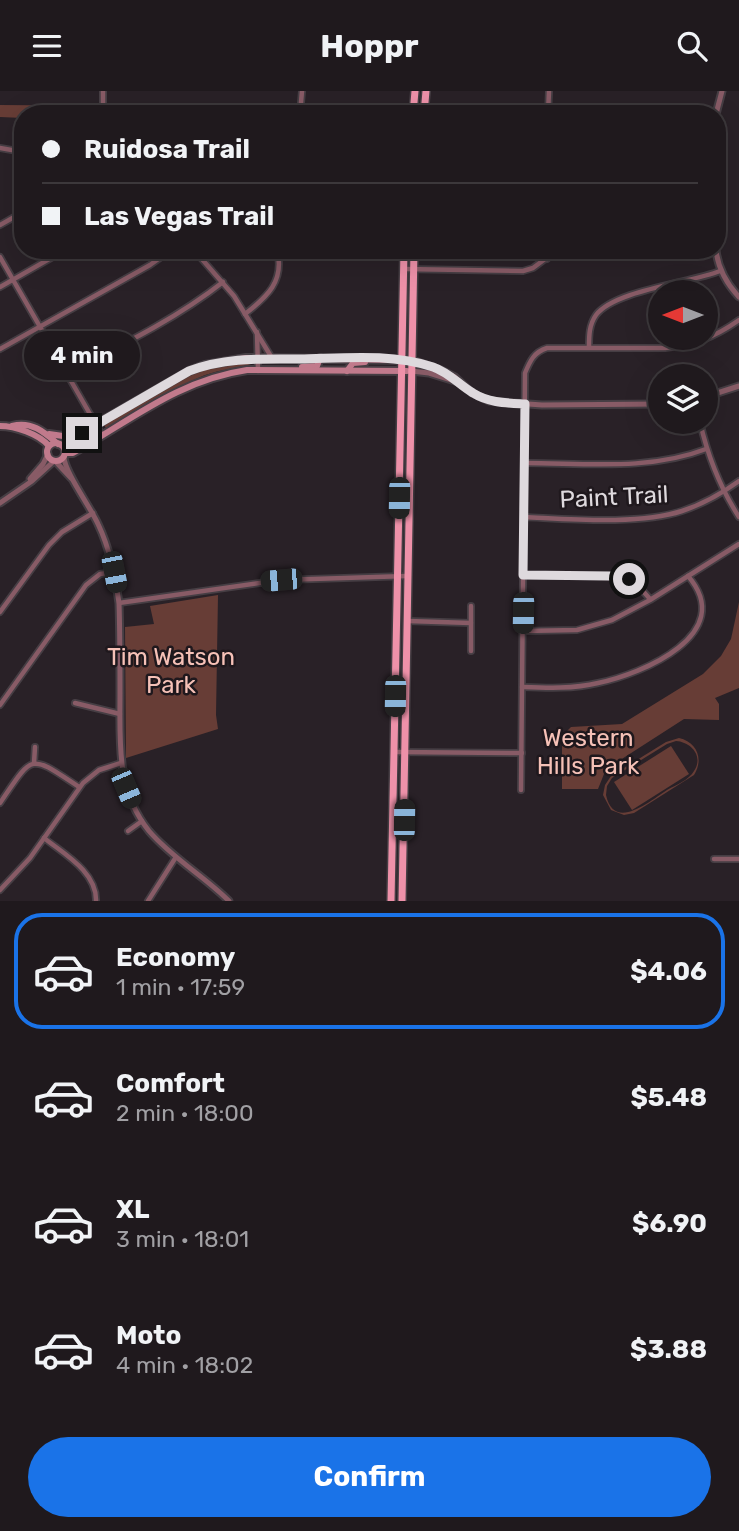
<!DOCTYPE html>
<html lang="en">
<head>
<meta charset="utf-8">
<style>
  body { margin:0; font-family:Rubik,sans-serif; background:#2c262a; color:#f1f3f6; height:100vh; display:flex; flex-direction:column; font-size:26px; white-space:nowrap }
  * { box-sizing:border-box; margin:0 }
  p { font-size:23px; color:#a1a0a4 }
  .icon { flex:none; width:38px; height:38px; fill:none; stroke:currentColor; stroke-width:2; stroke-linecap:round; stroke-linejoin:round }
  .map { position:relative; height:810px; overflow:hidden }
  .details { display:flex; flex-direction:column; background:#1f191d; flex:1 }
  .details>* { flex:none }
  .hud { position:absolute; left:14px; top:14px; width:712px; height:154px; border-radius:28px; box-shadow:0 7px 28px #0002,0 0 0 2px #3c383b; display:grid; align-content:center; height:154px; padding:0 28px; background:#1f191d }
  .needle { width:46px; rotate:270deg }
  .buttons { position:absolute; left:648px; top:189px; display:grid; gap:14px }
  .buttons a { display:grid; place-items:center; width:70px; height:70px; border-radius:50%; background:#1f191d; box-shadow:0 7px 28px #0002,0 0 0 2px #3c383b; font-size:35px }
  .end { position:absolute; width:32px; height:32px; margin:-16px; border:9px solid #ded9dd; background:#111; box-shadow:0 0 0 4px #111 }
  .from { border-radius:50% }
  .bubble { position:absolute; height:49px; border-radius:24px; background:#1f191d; box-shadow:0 7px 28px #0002,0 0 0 2px #3c383b; font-size:23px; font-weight:700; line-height:49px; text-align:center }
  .car { position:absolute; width:21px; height:42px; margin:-21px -10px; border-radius:9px; box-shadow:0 0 5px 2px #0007; background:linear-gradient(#222 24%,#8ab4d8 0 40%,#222 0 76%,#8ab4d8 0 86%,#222 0) }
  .hud b { display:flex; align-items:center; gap:24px; height:66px; font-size:26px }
  .hud b+b { border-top:2px solid #3c383b }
  .hud i { width:18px; height:18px; background:#f1f3f6 }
  ul { padding:12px 0 0; list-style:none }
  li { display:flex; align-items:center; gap:21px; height:116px; margin:0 14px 10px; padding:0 14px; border:4px solid transparent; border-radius:28px }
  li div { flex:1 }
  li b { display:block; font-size:26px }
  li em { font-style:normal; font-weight:700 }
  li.selected { border-color:#1a73e8 }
  li>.icon { width:63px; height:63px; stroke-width:1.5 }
  .cta { display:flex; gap:14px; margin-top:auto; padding:14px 28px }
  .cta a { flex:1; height:80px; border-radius:42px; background:#1a73e8; color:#fff; font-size:28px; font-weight:700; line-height:80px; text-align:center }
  header { display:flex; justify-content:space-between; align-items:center; height:91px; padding:0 28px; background:#1f191d; font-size:32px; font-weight:700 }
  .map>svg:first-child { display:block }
</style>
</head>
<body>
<header><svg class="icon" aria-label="menu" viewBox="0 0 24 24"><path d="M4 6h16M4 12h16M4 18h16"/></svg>Hoppr<svg class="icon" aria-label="search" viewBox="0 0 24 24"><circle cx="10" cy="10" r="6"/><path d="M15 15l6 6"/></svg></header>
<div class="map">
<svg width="739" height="810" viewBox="0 0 739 810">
  <rect width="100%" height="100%" fill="#292127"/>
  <g fill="#673d36" fill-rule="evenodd">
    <polygon points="0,14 408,17 408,23 23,23 23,27 0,26"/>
    <path d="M251 270V273C234 278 215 279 198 287 166 300 136 321 106 337L104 334 192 282 206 277Z"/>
    <polygon points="218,504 216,624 218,638 126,667 125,536 154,533 150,515"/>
    <polygon points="739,511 739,597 715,607 719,613 719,629 684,628 614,673 604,683 598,698 562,698 562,645 571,636 622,633 703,583 721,565 731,548"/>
    <path d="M679 647C697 651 704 668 694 684L634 722 624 724 611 719 603 704 605 694 611 685 666 651ZM676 650C691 651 704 665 694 680 689 689 676 694 667 699 650 710 614 741 606 704L607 695 612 687 667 653Z"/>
    <polygon points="671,655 689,683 632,719 614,691"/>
  </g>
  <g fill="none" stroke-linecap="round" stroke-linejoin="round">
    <defs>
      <g id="minor">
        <polyline points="103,23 103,0"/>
        <polyline points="300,23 302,0"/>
        <polyline points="548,23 549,0"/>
        <polyline points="0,57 23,61"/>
        <polyline points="0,134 23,121"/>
        <polyline points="194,159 234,205 272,267"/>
        <polyline points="542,159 547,168"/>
        <polyline points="0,166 102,344"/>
        <polyline points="404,178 523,180 533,177 557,159"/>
        <polyline points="0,196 65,159"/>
        <path d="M245 223C267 206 285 190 277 159"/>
        <polyline points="257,241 258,280"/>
        <path d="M589 256C589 245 589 234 596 224 615 199 690 192 720 180"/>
        <polyline points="0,258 150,174 171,159"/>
        <path d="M67 282C120 255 176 228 223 191"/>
        <path d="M700 331C708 366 719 395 739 426"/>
        <path d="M525 372C585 372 649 380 706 358"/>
        <path d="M524 426C570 428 639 434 682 420 703 413 721 403 739 390"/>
        <polyline points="523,484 622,486 634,490 650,508"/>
        <polyline points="119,512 281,489 407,485"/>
        <polyline points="0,521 49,454 62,441 93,422"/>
        <polyline points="408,530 471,532"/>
        <polyline points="523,540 577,539 612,529 650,509 739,453"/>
        <polyline points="471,560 471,515"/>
        <path d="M522 596C548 597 573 598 598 592 642 583 738 543 688 485"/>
        <polyline points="75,612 120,623"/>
        <polyline points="0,614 86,494 100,483 114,481"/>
        <polyline points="394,661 522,662"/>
        <polyline points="34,672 35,656"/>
        <path d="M521 699 525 282C530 270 534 261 547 257H665C694 254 715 246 739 229"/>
        <path d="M0 712C34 662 29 663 79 696"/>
        <polyline points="128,740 142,730"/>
        <path d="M44 747C64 763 97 781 96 810"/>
        <polyline points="714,768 739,768"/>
        <polyline points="0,799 30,767 83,692 99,679 121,672"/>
        <polyline points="148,810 176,766"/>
      </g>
      <g id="tertiary">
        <polyline points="716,23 722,0"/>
        <path d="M716 159C718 178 726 192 739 206"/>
        <polyline points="412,269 441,279 455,286 472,302 489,310 542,314 660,313"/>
        <polyline points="411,280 429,282 458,291"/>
        <polyline points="705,306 739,295"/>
        <path d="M64 366C64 380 91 417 98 433 110 458 115 485 119 512 120 542 120 572 120 602 120 652 116 699 149 740 172 767 204 785 229 810"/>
        <polyline points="56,371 71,387"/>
        <polyline points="30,388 43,373 48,363"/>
        <polyline points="0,412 32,390 54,370"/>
      </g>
      <g id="secondary">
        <polyline points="302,276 317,275 320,267"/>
        <polyline points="347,280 353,272 365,271"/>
        <path d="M0 335C15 335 39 343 49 355"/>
        <path d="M12 335C32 330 44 341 58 353"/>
        <polyline points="49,343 63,345 80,342"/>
        <circle cx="56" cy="361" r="9"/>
        <polyline points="61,354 64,356 107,327 189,280 205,274 246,267 407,269"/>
        <path d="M65 362H73C131 329 179 289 247 279L407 280"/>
      </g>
      <g id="primary">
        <polyline points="413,23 415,0"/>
        <polyline points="424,23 426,0"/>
        <polyline points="391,810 404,159"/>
        <polyline points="402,810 414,159"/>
      </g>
    </defs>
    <use href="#minor" stroke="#463e44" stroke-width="8"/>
    <use href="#tertiary" stroke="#463e44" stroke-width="9"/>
    <use href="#secondary" stroke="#463e44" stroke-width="10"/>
    <use href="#primary" stroke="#463e44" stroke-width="10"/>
    <use href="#minor" stroke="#885b66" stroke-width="4.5"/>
    <use href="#tertiary" stroke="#885b66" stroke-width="5"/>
    <use href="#secondary" stroke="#c17a8c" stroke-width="6"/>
    <use href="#primary" stroke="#ee91a9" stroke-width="7"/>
  </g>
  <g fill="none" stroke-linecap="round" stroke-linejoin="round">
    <path stroke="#ded9dd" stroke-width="9" d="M82 342 189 280C226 266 262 268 300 268 345 267 391 262 433 276 450 282 459 294 473 302 489 312 507 312 525 313L523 484 612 485 629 488"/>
  </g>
  <g text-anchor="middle" stroke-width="5" stroke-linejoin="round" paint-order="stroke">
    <g font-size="24" fill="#ded9dd" stroke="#1f181d">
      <text transform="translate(614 406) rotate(-3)" y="8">Paint Trail</text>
    </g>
    <g font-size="24" fill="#f6c1b7" stroke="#1f181d">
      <text x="171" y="574">Tim Watson<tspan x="171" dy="28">Park</tspan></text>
      <text x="588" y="655">Western<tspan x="588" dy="28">Hills Park</tspan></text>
    </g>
  </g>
</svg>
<div class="buttons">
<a><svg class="needle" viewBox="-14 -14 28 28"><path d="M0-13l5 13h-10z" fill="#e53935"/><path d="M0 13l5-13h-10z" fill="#a1a0a4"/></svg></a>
<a><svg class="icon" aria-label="layers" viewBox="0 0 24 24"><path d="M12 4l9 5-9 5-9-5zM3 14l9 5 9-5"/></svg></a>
</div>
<i class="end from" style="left:629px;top:488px"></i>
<i class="end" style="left:82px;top:342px"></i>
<div class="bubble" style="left:24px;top:240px;width:116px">4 min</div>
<i class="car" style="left:399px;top:407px;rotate:181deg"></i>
<i class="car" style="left:114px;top:481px;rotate:169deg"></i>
<i class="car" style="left:281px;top:489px;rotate:265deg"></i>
<i class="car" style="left:523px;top:522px;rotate:181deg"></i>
<i class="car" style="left:395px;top:605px;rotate:181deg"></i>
<i class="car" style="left:126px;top:697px;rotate:157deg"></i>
<i class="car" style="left:404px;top:729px;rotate:1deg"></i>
<div class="hud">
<b><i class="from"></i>Ruidosa Trail</b>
<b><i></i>Las Vegas Trail</b>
</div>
</div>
<section class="details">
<ul>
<li class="selected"><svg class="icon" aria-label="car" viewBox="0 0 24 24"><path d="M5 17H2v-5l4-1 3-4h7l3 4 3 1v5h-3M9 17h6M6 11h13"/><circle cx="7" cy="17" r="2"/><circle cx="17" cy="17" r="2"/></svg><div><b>Economy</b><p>1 min · 17:59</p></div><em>$4.06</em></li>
<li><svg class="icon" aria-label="car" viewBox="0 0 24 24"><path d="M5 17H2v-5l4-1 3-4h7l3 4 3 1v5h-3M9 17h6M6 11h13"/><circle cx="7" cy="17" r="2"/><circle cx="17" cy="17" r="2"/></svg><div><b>Comfort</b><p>2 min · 18:00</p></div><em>$5.48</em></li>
<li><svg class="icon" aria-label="car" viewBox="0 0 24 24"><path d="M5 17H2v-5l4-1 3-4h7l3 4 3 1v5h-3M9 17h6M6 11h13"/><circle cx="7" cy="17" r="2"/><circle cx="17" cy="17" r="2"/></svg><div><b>XL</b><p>3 min · 18:01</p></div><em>$6.90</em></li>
<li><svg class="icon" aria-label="car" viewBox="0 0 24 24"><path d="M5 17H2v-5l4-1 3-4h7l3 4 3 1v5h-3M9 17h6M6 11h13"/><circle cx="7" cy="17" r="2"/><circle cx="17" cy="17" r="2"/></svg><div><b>Moto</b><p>4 min · 18:02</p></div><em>$3.88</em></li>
</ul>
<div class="cta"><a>Confirm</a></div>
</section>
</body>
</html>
